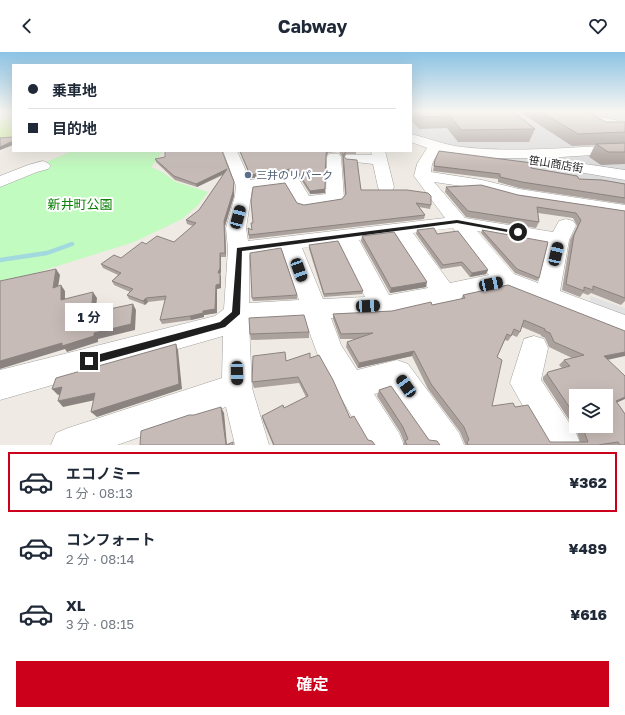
<!DOCTYPE html>
<html lang="ja">
<head>
<meta charset="utf-8">
<style>
  body { margin:0; font-family:"Golos Text","Noto Sans JP",sans-serif; background:#f6f6f7; color:#1f2937; height:100vh; display:flex; flex-direction:column; font-size:15px; white-space:nowrap }
  * { box-sizing:border-box; margin:0 }
  p { font-size:13px; color:#747a83 }
  .icon { flex:none; width:22px; height:22px; fill:none; stroke:currentColor; stroke-width:2; stroke-linecap:round; stroke-linejoin:round }
  .map { position:relative; height:393px; overflow:hidden }
  .drawer { display:flex; flex-direction:column; background:#fff; flex:1 }
  .drawer>* { flex:none }
  .guide { position:absolute; left:12px; top:12px; width:400px; height:88px; border-radius:0px; box-shadow:0 4px 16px #0002; display:grid; align-content:center; height:88px; padding:0 16px; background:#fff }
  .fabs { position:absolute; left:569px; top:337px; display:grid; gap:8px }
  .fabs a { display:grid; place-items:center; width:44px; height:44px; border-radius:0px; background:#fff; box-shadow:0 4px 16px #0002; font-size:20px }
  .end { position:absolute; width:18px; height:18px; margin:-9px; border:5px solid #1e1e1e; background:#fff; box-shadow:0 0 0 2px #fff }
  .from { border-radius:50% }
  .bubble { position:absolute; height:28px; border-radius:0px; background:#fff; box-shadow:0 4px 16px #0002; font-size:13px; font-weight:700; line-height:28px; text-align:center }
  .car { position:absolute; width:12px; height:24px; margin:-12px -6px; border-radius:5px; box-shadow:0 0 3px 1px #0007; background:linear-gradient(#222 24%,#8ab4d8 0 40%,#222 0 76%,#8ab4d8 0 86%,#222 0) }
  .guide b { display:flex; align-items:center; gap:14px; height:38px; font-size:15px }
  .guide b+b { border-top:1px solid #e0e1e3 }
  .guide i { width:10px; height:10px; background:#1f2937 }
  ul { padding:7px 0 0; list-style:none }
  li { display:flex; align-items:center; gap:12px; height:60px; margin:0 8px 6px; padding:0 8px; border:2px solid transparent; border-radius:0px }
  li div { flex:1 }
  li b { display:block; font-size:15px }
  li em { font-style:normal; font-weight:700 }
  li.selected { border-color:#cc001b }
  li>.icon { width:36px; height:36px; stroke-width:1.5 }
  .button { display:flex; gap:8px; margin-top:auto; padding:8px 16px }
  .button a { flex:1; height:46px; border-radius:0px; background:#cc001b; color:#fff; font-size:16px; font-weight:700; line-height:46px; text-align:center }
  header { display:flex; justify-content:space-between; align-items:center; height:52px; padding:0 16px; background:#fff; font-size:18px; font-weight:700 }
  .map>svg:first-child { display:block }
</style>
</head>
<body>
<header><svg class="icon" aria-label="back" viewBox="0 0 24 24"><path d="M15 5l-7 7 7 7"/></svg>Cabway<svg class="icon" aria-label="heart" viewBox="0 0 24 24"><path d="M12 20l-8-8c-3-5 5-10 8-4 3-6 11-1 8 4z"/></svg></header>
<div class="map">
<svg width="625" height="393" viewBox="0 0 625 393">
  <rect width="100%" height="100%" fill="#efeae3"/>
  <polygon fill="#dcdbdb" points="411,59 625,59 625,137 473,120 425,112 435,98 411,90"/>
  <polygon fill="#d2eca7" points="13,65 13,86 0,88 0,68"/>
  <polygon fill="#c2fbbf" points="72,99 167,99 163,99 151,115 162,120 176,130 208,140 197,154 182,167 134,190 26,224 0,229 0,130"/>
  <polygon fill="#e2e2e2" points="590,244 625,256 625,268 590,257"/>
  <g fill="none" stroke-linecap="round" stroke-linejoin="round">
    <polyline stroke="#a2d9df" stroke-width="4.5" points="0,208 47,201 72,192"/>
    <defs>
      <g id="minor">
        <polygon points="545,59 569,59 625,70 625,78 550,62"/>
        <path d="M411 82C428 86 444 93 462 95 516 101 571 95 625 93V101L545 106 625 118V128L539 113 534 112 532 109 534 106H488L439 99 432 112 431 120 482 128 519 137 625 153V163L516 147 482 137 434 130 465 166 553 180 559 169 566 167 573 169 576 173 569 188 560 239 625 263V285L505 237 391 263 331 266 341 293 357 318 397 308 408 312 459 381 464 393H427L390 338 374 342 399 381 404 393H368L320 309 305 268 249 271 252 336 269 393H235L226 355 117 393H51L56 381 68 376 222 326 223 284 0 348V318L215 264 224 257 228 197 226 176 235 144 236 134 223 99H237L250 128 291 122 297 124 309 144 326 142 327 105 329 102H339L341 105 344 146 341 150 304 155 298 154 286 133 252 138 246 176 248 189 445 166 414 124 417 112 427 96 411 90ZM453 176 489 223 450 231 413 181ZM477 179 548 192 538 231 514 222ZM394 184 428 236 389 243 359 188ZM339 191 365 245 323 247 302 196ZM282 198 299 248 249 251V203Z"/>
        <polygon points="371,99 385,99 394,135 392,139 386,140 380,139 378,135 373,112 346,109 344,106 346,103 372,103"/>
        <polygon points="43,109 48,111 51,114 48,117 37,120 0,135 0,124 28,113"/>
        <polygon points="534,284 544,287 548,296 541,328 576,381 581,393 545,393 510,331 524,287"/>
      </g>
    </defs>
    <use href="#minor" stroke="#a2a2a2" stroke-width="1"/>
    <use href="#minor" fill="#fff" fill-rule="evenodd"/>
  </g>
  <g fill="#aba19d" fill-rule="evenodd">
    <polygon points="411,59 512,59 535,77 529,90 458,90 447,76 419,77 411,68"/>
    <polygon points="518,59 586,59 606,70 625,70 625,112 601,113 589,105 595,93 572,94"/>
    <polygon points="222,99 234,134 234,144 225,174 226,205 221,205 221,220 220,222 221,225 221,236 217,237 217,261 204,263 204,265 191,268 162,272 160,268 165,248 148,250 145,253 129,247 127,243 130,240 114,233 112,229 118,223 103,216 101,212 121,206 146,192 174,190 193,174 187,172 186,168 199,158 223,123 197,135 175,128 156,110 155,107"/>
    <polygon points="239,99 356,99 356,102 346,102 344,105 361,138 431,153 430,157 419,155 425,163 424,167 249,187 248,176 252,178 253,171 297,151 304,153 342,147 345,143 342,105 339,100 328,101 326,105 325,141 310,142 298,123 291,121 251,126"/>
    <polygon points="435,108 531,116 579,127 625,132 625,152 519,136 498,130 498,127 433,119"/>
    <polygon points="446,135 518,143 625,159 625,249 621,253 591,241 588,243 583,241 580,245 562,238 570,188 577,174 573,166 538,161 539,170 536,176 466,165 445,140"/>
    <polygon points="417,178 437,182 488,218 486,222 470,225 461,214 441,217 416,182"/>
    <polygon points="482,178 539,226 537,229 515,221 481,181"/>
    <polygon points="362,184 426,235 390,241 361,189"/>
    <polygon points="309,193 363,239 362,242 324,245 309,197"/>
    <path d="M508 233 607 308 617 351 625 393H465V392L460 380 428 337 412 304 358 316 346 295 347 290 355 287H340L333 267V262L392 259 432 253 461 247 463 243ZM522 275 541 283V284L545 286 549 295 572 306 564 308 559 313 562 316 548 320 543 325V328L577 380 580 390H550L515 355 492 354 497 305 505 288 508 289 512 283 517 285 520 280ZM576 344 606 374H576Z"/>
    <polygon points="297,243 297,247 253,249 252,246"/>
    <polygon points="309,280 309,286 251,288 250,282"/>
    <polygon points="310,306 350,366 368,388 375,393 273,393 263,369 262,364 284,356 306,345 299,331 254,336 252,330 286,309"/>
    <polygon points="379,338 429,388 440,393 403,393 404,390 400,380 377,344"/>
  </g>
  <g fill="#8b8380">
    <polygon points="13,89 13,93 0,98 0,95"/>
    <polygon points="327,99 328,99 328,101 326,105 326,101"/>
    <polygon points="346,99 346,102 343,106 343,103"/>
    <polygon points="227,117 227,120 197,135 196,132"/>
    <polygon points="291,117 291,121 251,126 250,123"/>
    <polygon points="234,130 234,144 225,174 226,205 225,201 224,169"/>
    <polygon points="325,137 325,141 310,142 310,139"/>
    <polygon points="220,201 221,205 221,220 220,222 221,225 221,236 217,237 217,261 204,263 204,265 191,268 190,264 203,259 218,221"/>
    <polygon points="56,217 60,223 57,242 53,236"/>
    <polygon points="488,218 486,222 470,225 472,221"/>
    <polygon points="427,230 426,235 390,241 391,236"/>
    <polygon points="61,233 65,239 65,254 61,248"/>
    <polygon points="93,240 97,246 95,267 91,261"/>
    <polygon points="146,246 148,250 145,253 143,249"/>
    <polygon points="133,252 136,258 135,278 98,287 98,290 67,300 65,297 0,317 0,309 94,281"/>
    <polygon points="176,292 178,298 182,337 97,365 91,360"/>
    <polygon points="414,299 412,304 358,316 359,311"/>
    <polygon points="625,300 625,304 598,310 604,304"/>
    <polygon points="62,335 68,341 58,343 52,337"/>
    <polygon points="95,341 100,347 63,355 58,349"/>
    <polygon points="625,345 625,347 609,354 616,349"/>
    <polygon points="221,355 224,361 227,393 226,393"/>
  </g>
  <g fill="#c7bbb7" stroke="#8b8380" fill-rule="evenodd">
    <polygon points="415,59 512,59 535,77 461,78 450,64 421,65"/>
    <polygon points="540,59 586,59 606,70 625,70 625,80 578,82"/>
    <polygon points="13,85 13,89 0,95 0,86"/>
    <polygon points="625,91 625,100 608,100 596,92"/>
    <polygon points="165,99 222,99 234,130 233,140 224,169 225,201 220,201 220,216 218,221 220,221 220,232 216,233 215,257 203,259 203,261 190,264 160,268 166,244 146,246 143,249 127,243 133,237 112,229 121,221 101,212 114,203 121,206 142,190 146,192 157,184 174,190 196,171 186,168 199,158 227,117 196,132 174,124 155,107 165,105"/>
    <polygon points="240,99 327,99 326,101 325,137 310,139 298,120 291,117 250,123"/>
    <polygon points="341,99 346,99 343,103 346,107 357,108 361,138 407,138 428,141 431,144 431,153 416,151 425,163 249,183 248,176 252,178 251,171 253,171 251,149 253,135 285,131 297,151 304,153 342,147 346,142 343,101"/>
    <polygon points="439,99 532,111 531,116 577,124 579,127 602,128 625,132 625,146 522,130 500,125 500,122 434,114 435,108"/>
    <polygon points="481,133 518,143 625,159 625,246 593,234 593,238 584,235 584,239 566,232 574,183 581,168 576,161 537,155 539,170 468,159 446,135"/>
    <polygon points="434,176 437,182 458,179 488,218 472,221 462,210 443,213 417,178"/>
    <polygon points="482,178 548,190 539,226 517,217"/>
    <polygon points="394,180 427,230 391,236 362,184"/>
    <polygon points="338,189 363,239 324,242 309,193"/>
    <polygon points="281,196 297,243 252,246 250,201"/>
    <polygon points="56,217 53,236 61,233 61,248 93,240 91,261 133,252 131,272 94,281 94,284 62,294 62,291 0,309 0,229"/>
    <path d="M508 233 625 279V300L604 304 625 324V345L616 349 625 362V393H620L618 390 598 393H468L467 390 469 388 464 375 431 332 414 299 359 311 347 290 373 281 341 282 333 262 392 259 431 250 432 253 465 246 463 243ZM524 268 545 277V279L550 281 554 290 584 303 564 308 570 314 548 320 547 322 576 365V344H606V374H582L588 390H550L528 353 515 355 513 351 492 354 502 308 497 305 507 282 511 284 514 277 520 280Z"/>
    <polygon points="304,263 309,280 250,282 249,266"/>
    <polygon points="176,292 179,332 91,360 95,341 58,349 62,335 52,337 56,326"/>
    <polygon points="285,300 286,309 310,301 310,306 319,303 333,328 350,366 354,364 368,388 372,389 375,393 274,393 262,364 283,353 284,356 308,344 298,325 252,330 253,304"/>
    <polygon points="391,334 429,388 437,389 440,393 407,393 405,389 408,387 403,375 379,338"/>
    <polygon points="221,355 226,393 233,390 233,393 140,393 141,379 189,363 194,363"/>
  </g>
  <linearGradient id="sky" x2="0" y2="1"><stop stop-color="#8cc3e4"/><stop offset="0.52" stop-color="#f8f6f2"/><stop offset="1" stop-color="#f8f6f2" stop-opacity="0"/></linearGradient>
  <rect width="625" height="114" fill="url(#sky)"/>
  <polygon fill="#1e1e1e" points="457,168 521,180 518,182 457,171 242,199 240,262 225,275 89,313 85,309 89,305 220,270 232,260 237,196"/>
  <circle fill="#5c6f8a" stroke="#fff" stroke-width="1.5" cx="248" cy="123" r="4"/>
  <g text-anchor="middle" stroke-width="4" stroke-linejoin="round" paint-order="stroke">
    <g font-size="11" fill="#1e1e1e" stroke="#fff">
      <text transform="translate(556 112) rotate(9)" y="4">笹山商店街</text>
    </g>
    <g font-size="11" fill="#4e5e75" stroke="#fff" text-anchor="start">
      <text x="256" y="127">三井のリパーク</text>
    </g>
    <g font-size="13" fill="#0d8008" stroke="#fff">
      <text x="80" y="157">新井町公園</text>
    </g>
  </g>
</svg>
<div class="fabs">
<a><svg class="icon" aria-label="layers" viewBox="0 0 24 24"><path d="M12 4l9 5-9 5-9-5zM3 14l9 5 9-5"/></svg></a>
</div>
<i class="end from" style="left:518px;top:180px"></i>
<i class="end" style="left:89px;top:309px"></i>
<div class="bubble" style="left:65px;top:251px;width:48px">1 分</div>
<i class="car" style="left:238px;top:165px;rotate:15deg"></i>
<i class="car" style="left:556px;top:202px;rotate:13deg"></i>
<i class="car" style="left:299px;top:218px;rotate:160deg"></i>
<i class="car" style="left:491px;top:232px;rotate:78deg"></i>
<i class="car" style="left:368px;top:254px;rotate:87deg"></i>
<i class="car" style="left:237px;top:321px;rotate:179deg"></i>
<i class="car" style="left:406px;top:334px;rotate:325deg"></i>
<div class="guide">
<b><i class="from"></i>乗車地</b>
<b><i></i>目的地</b>
</div>
</div>
<section class="drawer">
<ul>
<li class="selected"><svg class="icon" aria-label="car" viewBox="0 0 24 24"><path d="M5 17H2v-5l4-1 3-4h7l3 4 3 1v5h-3M9 17h6M6 11h13"/><circle cx="7" cy="17" r="2"/><circle cx="17" cy="17" r="2"/></svg><div><b>エコノミー</b><p>1 分 · 08:13</p></div><em>¥362</em></li>
<li><svg class="icon" aria-label="car" viewBox="0 0 24 24"><path d="M5 17H2v-5l4-1 3-4h7l3 4 3 1v5h-3M9 17h6M6 11h13"/><circle cx="7" cy="17" r="2"/><circle cx="17" cy="17" r="2"/></svg><div><b>コンフォート</b><p>2 分 · 08:14</p></div><em>¥489</em></li>
<li><svg class="icon" aria-label="car" viewBox="0 0 24 24"><path d="M5 17H2v-5l4-1 3-4h7l3 4 3 1v5h-3M9 17h6M6 11h13"/><circle cx="7" cy="17" r="2"/><circle cx="17" cy="17" r="2"/></svg><div><b>XL</b><p>3 分 · 08:15</p></div><em>¥616</em></li>
</ul>
<div class="button"><a>確定</a></div>
</section>
</body>
</html>
